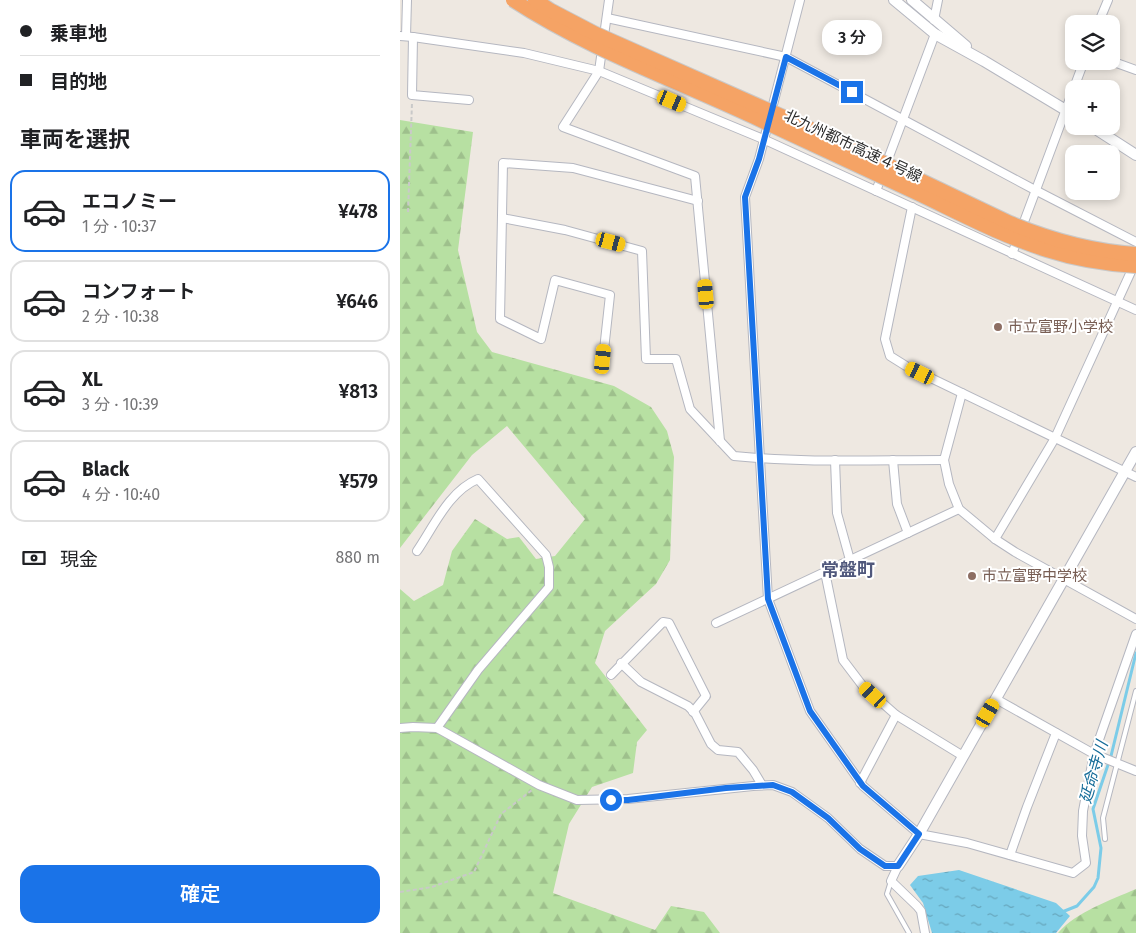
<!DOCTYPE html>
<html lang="ja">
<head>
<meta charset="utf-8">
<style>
  body { margin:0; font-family:"Fira Sans","Noto Sans JP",sans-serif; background:#f6f6f6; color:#202124; height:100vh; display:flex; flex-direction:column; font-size:19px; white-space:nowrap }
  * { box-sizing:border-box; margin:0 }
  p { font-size:16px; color:#757577 }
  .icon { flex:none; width:28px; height:28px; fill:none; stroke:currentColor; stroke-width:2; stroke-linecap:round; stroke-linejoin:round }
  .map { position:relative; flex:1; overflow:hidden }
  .details { display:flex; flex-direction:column; background:#fff; width:400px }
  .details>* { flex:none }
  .top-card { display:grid; align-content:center; height:110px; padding:0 20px; background:#fff }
  .buttons { position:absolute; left:665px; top:15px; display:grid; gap:10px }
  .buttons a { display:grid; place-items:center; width:55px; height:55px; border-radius:10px; background:#fff; box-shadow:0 2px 8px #0003; font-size:25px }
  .end { position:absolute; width:22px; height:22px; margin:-11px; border:6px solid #1a73e8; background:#fff; box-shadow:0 0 0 2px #fff }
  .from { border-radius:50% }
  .bubble { position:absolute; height:35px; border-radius:15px; background:#fff; box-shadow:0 2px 8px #0003; font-size:16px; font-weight:600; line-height:35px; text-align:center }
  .car { position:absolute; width:15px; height:30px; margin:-15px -8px; border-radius:6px; box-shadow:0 0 4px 1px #0007; background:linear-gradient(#f5c518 24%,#345 0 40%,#f5c518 0 76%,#345 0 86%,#f5c518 0) }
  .top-card b { display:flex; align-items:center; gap:18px; height:48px; font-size:19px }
  .top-card b+b { border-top:1px solid #e0e0e0 }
  .top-card i { width:12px; height:12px; background:#202124 }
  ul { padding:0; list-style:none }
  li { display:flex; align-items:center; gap:15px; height:82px; margin:0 10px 8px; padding:0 10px; border:2px solid #e0e0e0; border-radius:15px }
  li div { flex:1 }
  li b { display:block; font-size:19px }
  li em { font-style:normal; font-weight:600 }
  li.selected { border-color:#1a73e8 }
  li>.icon { width:45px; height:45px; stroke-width:1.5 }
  h2 { padding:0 20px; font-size:22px; line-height:60px }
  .pay { display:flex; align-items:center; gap:12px; height:55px; padding:0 20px; font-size:19px }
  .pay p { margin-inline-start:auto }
  .button { display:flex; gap:10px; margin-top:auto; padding:10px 20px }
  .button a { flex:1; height:58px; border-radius:15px; background:#1a73e8; color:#fff; font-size:20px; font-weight:600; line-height:58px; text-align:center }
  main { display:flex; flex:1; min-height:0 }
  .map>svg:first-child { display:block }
</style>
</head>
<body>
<main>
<section class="details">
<div class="top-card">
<b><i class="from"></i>乗車地</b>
<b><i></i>目的地</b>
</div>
<h2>車両を選択</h2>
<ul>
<li class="selected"><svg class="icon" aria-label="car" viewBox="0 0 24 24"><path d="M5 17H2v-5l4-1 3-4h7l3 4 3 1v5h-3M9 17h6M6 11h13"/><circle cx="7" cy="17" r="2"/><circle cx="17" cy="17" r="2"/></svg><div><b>エコノミー</b><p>1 分 · 10:37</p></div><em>¥478</em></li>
<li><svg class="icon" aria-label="car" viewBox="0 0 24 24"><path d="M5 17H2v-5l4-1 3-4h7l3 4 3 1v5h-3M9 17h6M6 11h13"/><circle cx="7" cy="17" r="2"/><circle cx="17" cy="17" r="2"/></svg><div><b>コンフォート</b><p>2 分 · 10:38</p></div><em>¥646</em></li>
<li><svg class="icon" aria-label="car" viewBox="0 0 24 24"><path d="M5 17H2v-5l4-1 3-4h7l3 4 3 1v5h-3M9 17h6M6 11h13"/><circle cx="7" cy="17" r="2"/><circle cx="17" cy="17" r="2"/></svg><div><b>XL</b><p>3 分 · 10:39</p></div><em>¥813</em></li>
<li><svg class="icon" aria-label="car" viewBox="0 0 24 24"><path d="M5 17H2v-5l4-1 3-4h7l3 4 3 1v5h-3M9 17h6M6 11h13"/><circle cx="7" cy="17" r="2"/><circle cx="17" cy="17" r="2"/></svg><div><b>Black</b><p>4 分 · 10:40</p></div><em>¥579</em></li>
</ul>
<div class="pay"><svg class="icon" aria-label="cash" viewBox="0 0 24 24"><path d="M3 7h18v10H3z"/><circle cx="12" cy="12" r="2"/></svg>現金<p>880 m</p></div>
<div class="button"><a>確定</a></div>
</section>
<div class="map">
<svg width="736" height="933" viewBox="0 0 736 933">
  <defs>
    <pattern id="forest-firs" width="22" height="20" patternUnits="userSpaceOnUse" patternTransform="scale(1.25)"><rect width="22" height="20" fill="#b7e0a2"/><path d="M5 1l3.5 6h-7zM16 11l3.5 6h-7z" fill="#9ec08c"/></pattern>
    <pattern id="water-ripples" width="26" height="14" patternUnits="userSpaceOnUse" patternTransform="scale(1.25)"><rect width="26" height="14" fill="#7ccce8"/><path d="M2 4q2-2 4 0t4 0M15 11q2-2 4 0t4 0" fill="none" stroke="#66a6bc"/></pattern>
  </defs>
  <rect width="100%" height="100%" fill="#eee8e1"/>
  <g fill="url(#forest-firs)">
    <polygon points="0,120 73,132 58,250 77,332 92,352 214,386 251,407 267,431 274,457 270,560 256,584 205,631 195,663 247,730 237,742 233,773 192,787 169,824 153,893 255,930 271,906 304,912 320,933 0,933 0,589 14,601 43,585 52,551 75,519 107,539 119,537 136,559 155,556 185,519 107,426 72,455 0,548"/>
    <path d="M736 889V933H658C676 912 711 900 736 889Z"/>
  </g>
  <polygon fill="url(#water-ripples)" points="559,870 656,903 670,916 656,933 532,933 523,903 510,885 518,876"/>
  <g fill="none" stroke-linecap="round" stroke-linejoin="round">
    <polyline stroke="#7ccce8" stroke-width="3" points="662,912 677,906 694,887 698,878 701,848 693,809 711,756 736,653"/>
    <defs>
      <g id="service">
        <polyline points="705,839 703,818 736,691"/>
        <polyline points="491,881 487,894 509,933"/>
      </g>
      <g id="minor">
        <polyline points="209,0 199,71 163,127 295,176 320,441"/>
        <polyline points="400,0 359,159 345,197 368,599 410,711 463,786 519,834 567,843 673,873 686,863 682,836 683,811 694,754 736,634"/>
        <polyline points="207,18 386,57 635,190 736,242"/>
        <polyline points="534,20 538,0"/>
        <polyline points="698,24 708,0"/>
        <polyline points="0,36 13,37 124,53 199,71 363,139 736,310"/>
        <polyline points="6,36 7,0"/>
        <polyline points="13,37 12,95 69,100"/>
        <polyline points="711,61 736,70"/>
        <polyline points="476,191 535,34"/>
        <polyline points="512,207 485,339 490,356 506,366 736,477"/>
        <path d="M102 218 165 230 242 251 246 359H276L290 409 334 456C403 463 474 460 544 460"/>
        <polyline points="612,254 684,61"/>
        <polyline points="203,359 210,295 155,280 141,339 100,319 103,163 173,168 298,201"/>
        <polyline points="562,393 544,460 549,484 559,509 595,539 615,552 736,619"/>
        <polyline points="435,460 437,513 450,560"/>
        <polyline points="493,460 497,504 508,533"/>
        <polyline points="595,539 655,438 734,265"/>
        <path d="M17 551C34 526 49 491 78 479L146 555 149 567V587L78 670 37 728"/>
        <polyline points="425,572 443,660 462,685 496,715 563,756"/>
        <polyline points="316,623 559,509"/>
        <polyline points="221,663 241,682 288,706 295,713 311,744 318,750 338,752 353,770 362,785"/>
        <polyline points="211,675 263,622 269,623 306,696 293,712"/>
        <polyline points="596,699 694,754 736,771"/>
        <polyline points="0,728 13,727 37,728 139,785 177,800 228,799 353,786 373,785 392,792 428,818 460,849 485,866 498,866 491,881 517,906 521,911 525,933"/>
        <polyline points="460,783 496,715"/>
        <polyline points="610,855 627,807 656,733"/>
      </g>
      <g id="tertiary">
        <polyline points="494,0 535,34 584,61 674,115"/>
        <polyline points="512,0 566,46"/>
        <polyline points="691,126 736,155"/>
        <polyline points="498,866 519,834 736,452"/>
      </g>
    </defs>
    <use href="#service" stroke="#b5b7c0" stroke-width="6"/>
    <use href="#minor" stroke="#b5b7c0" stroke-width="10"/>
    <use href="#tertiary" stroke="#b5b7c0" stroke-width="12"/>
    <g stroke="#c9c9c9" stroke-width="2" stroke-dasharray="4 2.5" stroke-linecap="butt">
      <polyline points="8,212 12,103"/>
      <polyline points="0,892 32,887 74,872 101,814 132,790"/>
    </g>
    <use href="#service" stroke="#fff" stroke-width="4"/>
    <use href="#minor" stroke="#fff" stroke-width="8"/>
    <use href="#tertiary" stroke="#fff" stroke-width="10"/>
    <defs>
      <g id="motorway-bridge">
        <path d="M113 0C188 49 273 79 354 117 409 143 464 168 519 194 561 214 602 236 647 250 675 259 706 264 736 266"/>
        <path d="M135 0 150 10 196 34 440 142 610 223C651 240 692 251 736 254"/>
      </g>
    </defs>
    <use href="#motorway-bridge" stroke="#c9c9c9" stroke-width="16" stroke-linecap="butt"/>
    <use href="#motorway-bridge" stroke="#f5a365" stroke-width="14"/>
  </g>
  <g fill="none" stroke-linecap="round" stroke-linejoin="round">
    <polyline stroke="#1a73e8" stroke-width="6" points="211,800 228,800 326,788 373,785 392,792 428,818 460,849 485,866 498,866 519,834 463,786 410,711 368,599 345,197 359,159 386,57 452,92"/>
  </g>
  <g fill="#8d6e63" stroke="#fff" stroke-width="2">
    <circle cx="598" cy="327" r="5"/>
    <circle cx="572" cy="576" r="5"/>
  </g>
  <g text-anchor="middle" stroke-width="4" stroke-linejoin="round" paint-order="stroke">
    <g font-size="15" fill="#2e2e2e" stroke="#fff">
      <text transform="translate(453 146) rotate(25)" y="5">北九州都市高速４号線</text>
    </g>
    <g font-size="15" fill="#785e54" stroke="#fff" text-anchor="start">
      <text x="608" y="332">市立富野小学校</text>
      <text x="582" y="581">市立富野中学校</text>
    </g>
    <g font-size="16" font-style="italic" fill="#166d99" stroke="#fff">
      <text transform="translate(693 772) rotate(-74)" y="6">延命寺川</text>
    </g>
    <g font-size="18" font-weight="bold" fill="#50587c" stroke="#fff">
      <text x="448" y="576">常盤町</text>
    </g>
  </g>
</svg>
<div class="buttons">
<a><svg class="icon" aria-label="layers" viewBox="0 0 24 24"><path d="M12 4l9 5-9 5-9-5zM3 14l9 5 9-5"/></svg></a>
<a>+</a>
<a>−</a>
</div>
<i class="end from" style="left:211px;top:800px"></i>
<i class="end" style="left:452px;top:92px"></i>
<div class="bubble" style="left:422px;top:20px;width:60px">3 分</div>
<i class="car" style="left:272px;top:101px;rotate:113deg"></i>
<i class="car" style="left:211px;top:242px;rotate:105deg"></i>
<i class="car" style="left:306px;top:294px;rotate:355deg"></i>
<i class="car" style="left:203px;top:359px;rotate:6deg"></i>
<i class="car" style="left:520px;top:373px;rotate:296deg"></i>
<i class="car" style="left:473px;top:695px;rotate:312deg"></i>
<i class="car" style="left:588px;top:713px;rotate:30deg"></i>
</div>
</main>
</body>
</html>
